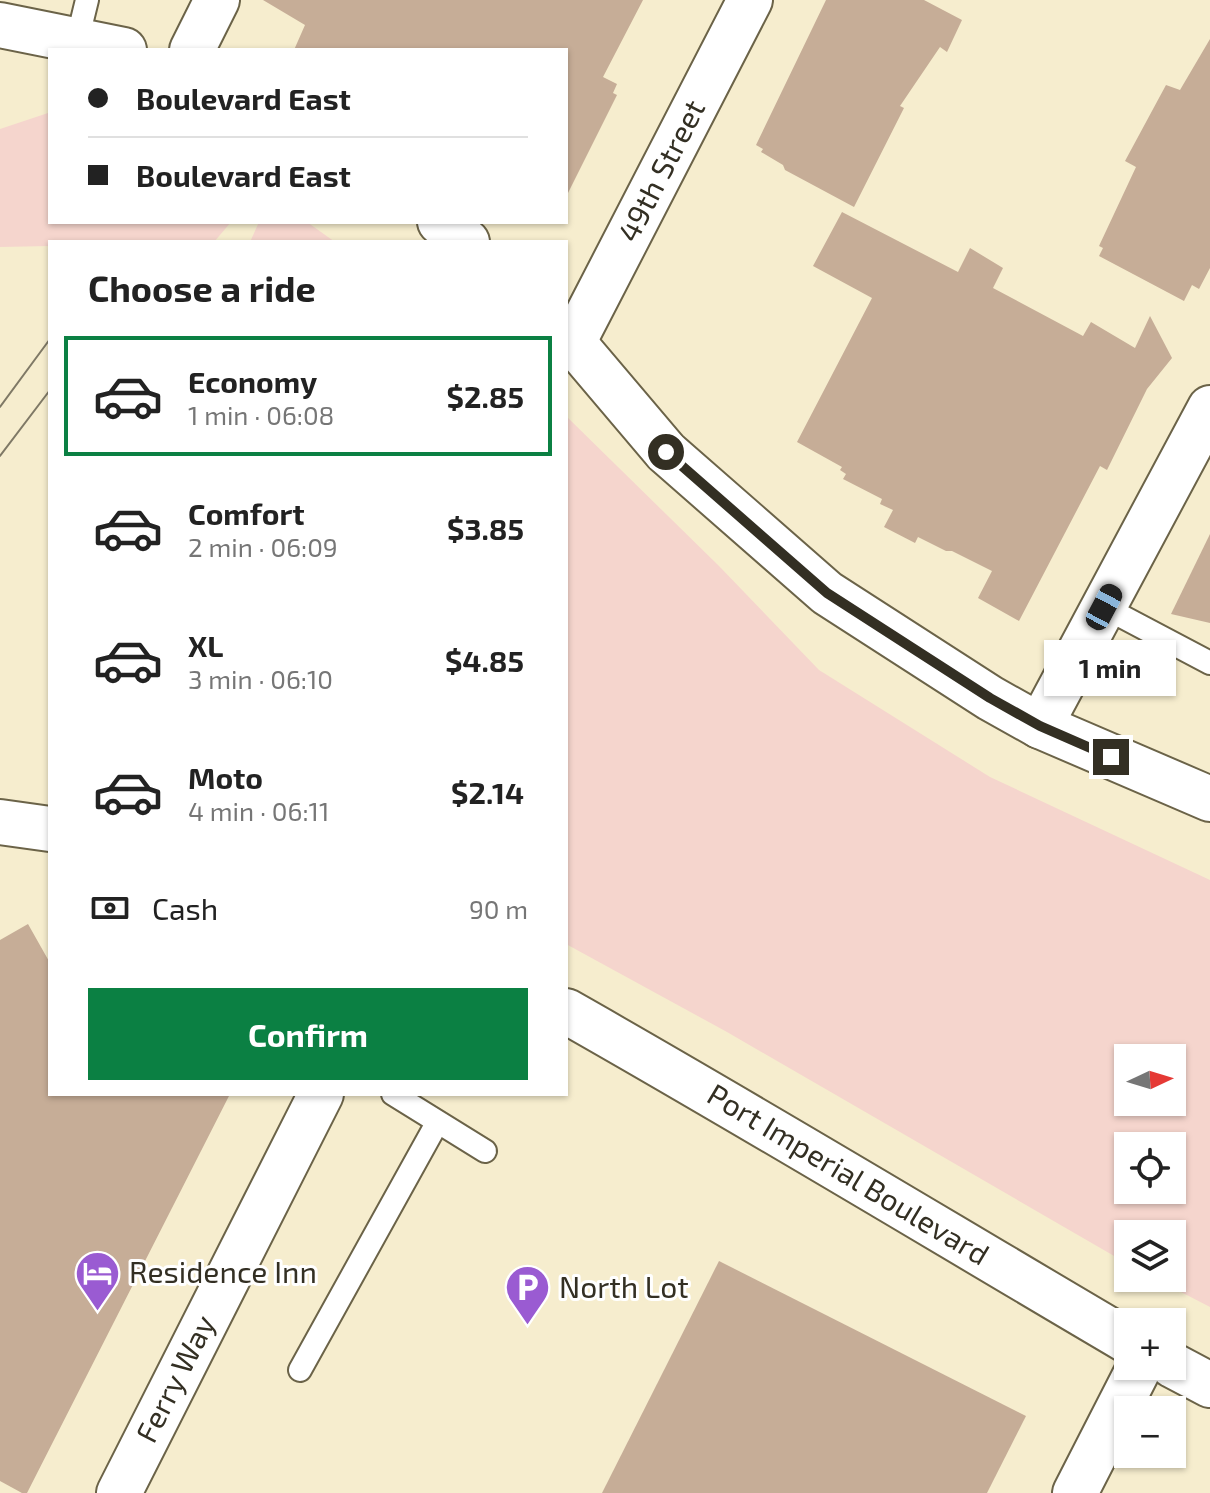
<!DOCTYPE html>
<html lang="en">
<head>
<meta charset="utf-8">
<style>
  body { margin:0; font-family:"Exo 2",sans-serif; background:#f2f2f2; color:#222; height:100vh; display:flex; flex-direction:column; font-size:30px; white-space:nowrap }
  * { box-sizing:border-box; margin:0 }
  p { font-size:26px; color:#767676 }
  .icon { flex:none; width:44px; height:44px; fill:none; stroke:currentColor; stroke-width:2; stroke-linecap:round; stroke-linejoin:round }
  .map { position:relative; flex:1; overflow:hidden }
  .sheet { position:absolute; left:48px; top:240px; width:520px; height:856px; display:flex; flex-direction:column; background:#fff; border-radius:0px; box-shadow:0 2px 6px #0004 }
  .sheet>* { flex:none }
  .top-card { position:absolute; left:48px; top:48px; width:520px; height:176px; border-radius:0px; box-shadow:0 2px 6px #0004; display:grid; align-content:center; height:176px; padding:0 40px; background:#fff }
  .needle { width:52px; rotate:86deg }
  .tools { position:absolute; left:1114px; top:1044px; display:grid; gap:16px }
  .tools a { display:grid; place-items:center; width:72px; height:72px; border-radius:0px; background:#fff; box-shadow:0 2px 6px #0004; font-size:40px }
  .end { position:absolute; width:36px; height:36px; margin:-18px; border:10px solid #332f23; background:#fff; box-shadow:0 0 0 4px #fff }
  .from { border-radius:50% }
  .bubble { position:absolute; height:56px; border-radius:0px; background:#fff; box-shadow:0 2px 6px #0004; font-size:26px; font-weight:700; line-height:56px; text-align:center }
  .car { position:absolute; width:24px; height:48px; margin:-24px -12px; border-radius:10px; box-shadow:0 0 6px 2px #0007; background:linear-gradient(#222 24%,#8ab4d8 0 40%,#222 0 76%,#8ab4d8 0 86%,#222 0) }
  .top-card b { display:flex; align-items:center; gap:28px; height:76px; font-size:30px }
  .top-card b+b { border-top:2px solid #e0e0e0 }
  .top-card i { width:20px; height:20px; background:#222 }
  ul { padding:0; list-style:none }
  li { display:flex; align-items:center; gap:24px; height:120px; margin:0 16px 12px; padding:0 24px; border:4px solid transparent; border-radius:0px }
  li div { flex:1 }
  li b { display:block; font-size:30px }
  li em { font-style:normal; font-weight:700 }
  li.selected { border-color:#0b8043 }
  li>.icon { width:72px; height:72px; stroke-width:1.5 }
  h2 { padding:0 40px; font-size:36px; line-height:96px }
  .pay { display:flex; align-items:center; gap:20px; height:88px; padding:0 40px; font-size:30px }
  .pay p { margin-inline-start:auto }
  .button { display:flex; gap:16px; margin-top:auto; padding:16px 40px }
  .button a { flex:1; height:92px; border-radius:0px; background:#0b8043; color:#fff; font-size:32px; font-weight:700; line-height:92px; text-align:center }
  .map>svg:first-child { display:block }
</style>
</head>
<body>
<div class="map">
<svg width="1210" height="1493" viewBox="0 0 1210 1493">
  <rect width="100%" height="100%" fill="#f6edce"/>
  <g fill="#f5d5cd" fill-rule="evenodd">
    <polygon points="48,113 50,222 231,222 214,242 50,242 50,246 0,247 0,129"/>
    <polygon points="259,222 307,222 335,242 250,242"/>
    <path d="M566 416 719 566 819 670 990 777 1210 880V1307L1154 1278H1172V1234H1128V1264L727 1032 566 944ZM1172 1058V1102H1128V1058ZM1172 1146V1190H1128V1146Z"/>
  </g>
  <g fill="#c6ad97">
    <polygon points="263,0 643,0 603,77 617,84 613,93 617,95 566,197 566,50 294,50 305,25"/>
    <polygon points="826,0 924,0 962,20 947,52 940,47 900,106 904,108 854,207 785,170 783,165 761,152 763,149 756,145"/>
    <polygon points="1210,39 1210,268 1199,289 1192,285 1184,301 1099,256 1103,248 1099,246 1136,167 1125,161 1166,85 1180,90"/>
    <polygon points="842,212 958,272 970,248 1003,268 993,288 1083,336 1091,322 1135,348 1150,316 1172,358 1147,389 1107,470 1100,466 1019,621 978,598 992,571 952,551 946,551 918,537 915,543 884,527 893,510 880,504 882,499 843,479 846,474 840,470 842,467 797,442 872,298 813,266"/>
    <polygon points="1210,534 1210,623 1171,614"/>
    <polygon points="28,924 50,963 50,1094 230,1094 27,1493 22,1493 0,1481 0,940"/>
    <polygon points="719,1261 1026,1416 987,1493 602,1493"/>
  </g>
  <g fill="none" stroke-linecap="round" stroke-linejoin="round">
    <defs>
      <g id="service">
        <polyline points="77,41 87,0"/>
        <polyline points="1104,607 1210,663"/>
        <polyline points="393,1094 485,1151"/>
        <polyline points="300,1370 437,1123"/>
      </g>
      <g id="minor">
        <polyline points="192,50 217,0"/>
        <polyline points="1040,726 1210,408"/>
        <polyline points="119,1493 321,1094"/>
        <polyline points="1075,1493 1140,1366"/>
      </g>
      <polyline id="tertiary" points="574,341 750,0"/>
      <g id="primary">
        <polyline points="0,25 124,50"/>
        <polyline points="440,222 467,242"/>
        <polyline points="566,334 666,452 827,593 990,698 1040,726 1210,799"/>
        <polyline points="0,822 50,829"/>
        <path d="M566 1011C755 1118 941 1231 1128 1341"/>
        <polyline points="1172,1365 1210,1385"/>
      </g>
    </defs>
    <use href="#service" stroke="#6b6348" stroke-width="26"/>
    <use href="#minor" stroke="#6b6348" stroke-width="48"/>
    <use href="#tertiary" stroke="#6b6348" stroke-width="48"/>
    <use href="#primary" stroke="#6b6348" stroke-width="48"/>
    <use href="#service" stroke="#fff" stroke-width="22"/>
    <use href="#minor" stroke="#fff" stroke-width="44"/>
    <use href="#tertiary" stroke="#fff" stroke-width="44"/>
    <use href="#primary" stroke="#fff" stroke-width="44"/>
    <g stroke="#7f7966" stroke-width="2">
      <polyline points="0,407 50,339"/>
      <polyline points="0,456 50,390"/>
    </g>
  </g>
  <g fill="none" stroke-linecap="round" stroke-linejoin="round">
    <polyline stroke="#332f23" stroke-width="10" points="666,452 827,593 990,698 1040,726 1111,757"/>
  </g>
  <defs>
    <symbol id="hotel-pin" viewBox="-11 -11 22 30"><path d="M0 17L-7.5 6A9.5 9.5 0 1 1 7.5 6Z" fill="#9a5bd2" stroke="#fff"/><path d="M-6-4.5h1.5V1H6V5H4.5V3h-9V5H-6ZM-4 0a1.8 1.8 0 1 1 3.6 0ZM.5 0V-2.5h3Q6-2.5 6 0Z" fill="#fff"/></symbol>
    <symbol id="parking-pin" viewBox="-11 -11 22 30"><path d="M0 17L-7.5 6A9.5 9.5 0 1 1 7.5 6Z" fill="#9a5bd2" stroke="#fff"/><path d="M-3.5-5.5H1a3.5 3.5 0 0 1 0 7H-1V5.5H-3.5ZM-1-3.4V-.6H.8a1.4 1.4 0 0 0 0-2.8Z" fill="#fff"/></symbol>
  </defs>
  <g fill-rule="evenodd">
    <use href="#hotel-pin" x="72" y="1248" width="51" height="69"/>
    <use href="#parking-pin" x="502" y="1262" width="51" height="69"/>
  </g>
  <g text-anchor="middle" stroke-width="6" stroke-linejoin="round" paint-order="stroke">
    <g font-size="30" fill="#332f23" stroke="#fff">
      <text transform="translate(662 171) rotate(-63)" y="10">49th Street</text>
      <text transform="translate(848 1175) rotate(31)" y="10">Port Imperial Boulevard</text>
      <text transform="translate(176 1379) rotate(-63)" y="10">Ferry Way</text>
    </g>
    <g font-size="30" fill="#332f23" stroke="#fff" text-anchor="start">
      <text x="129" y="1283">Residence Inn</text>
      <text x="559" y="1298">North Lot</text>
    </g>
  </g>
</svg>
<div class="tools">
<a><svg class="needle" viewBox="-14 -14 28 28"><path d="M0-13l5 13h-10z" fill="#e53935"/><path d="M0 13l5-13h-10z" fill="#767676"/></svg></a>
<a><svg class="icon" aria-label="locate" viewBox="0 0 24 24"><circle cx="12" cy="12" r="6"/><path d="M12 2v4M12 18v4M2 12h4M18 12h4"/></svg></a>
<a><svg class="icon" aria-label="layers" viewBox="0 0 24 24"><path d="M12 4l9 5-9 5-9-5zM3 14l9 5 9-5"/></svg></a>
<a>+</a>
<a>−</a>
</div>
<i class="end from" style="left:666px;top:452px"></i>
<i class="end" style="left:1111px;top:757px"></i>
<div class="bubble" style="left:1044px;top:640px;width:132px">1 min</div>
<i class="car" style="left:1104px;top:607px;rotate:28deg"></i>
<div class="top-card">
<b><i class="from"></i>Boulevard East</b>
<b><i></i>Boulevard East</b>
</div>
<section class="sheet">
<h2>Choose a ride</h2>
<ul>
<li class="selected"><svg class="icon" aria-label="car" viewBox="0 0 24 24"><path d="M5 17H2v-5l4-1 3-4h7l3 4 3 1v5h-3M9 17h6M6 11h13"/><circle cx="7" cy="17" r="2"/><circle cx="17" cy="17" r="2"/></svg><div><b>Economy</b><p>1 min · 06:08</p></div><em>$2.85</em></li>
<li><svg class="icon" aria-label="car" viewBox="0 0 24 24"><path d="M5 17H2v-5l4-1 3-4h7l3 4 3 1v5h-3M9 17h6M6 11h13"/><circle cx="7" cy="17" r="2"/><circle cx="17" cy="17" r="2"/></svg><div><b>Comfort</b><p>2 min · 06:09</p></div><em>$3.85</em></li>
<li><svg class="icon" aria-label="car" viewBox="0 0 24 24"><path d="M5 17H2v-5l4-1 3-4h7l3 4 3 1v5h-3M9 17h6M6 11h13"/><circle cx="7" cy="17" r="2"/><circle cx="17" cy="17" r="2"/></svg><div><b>XL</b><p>3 min · 06:10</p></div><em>$4.85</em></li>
<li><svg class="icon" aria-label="car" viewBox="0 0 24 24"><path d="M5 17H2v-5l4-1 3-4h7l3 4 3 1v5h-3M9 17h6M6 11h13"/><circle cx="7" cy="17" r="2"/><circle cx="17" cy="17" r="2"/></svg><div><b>Moto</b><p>4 min · 06:11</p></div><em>$2.14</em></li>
</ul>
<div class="pay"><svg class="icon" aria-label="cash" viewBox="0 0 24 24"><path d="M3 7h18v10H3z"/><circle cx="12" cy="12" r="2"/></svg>Cash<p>90 m</p></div>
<div class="button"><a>Confirm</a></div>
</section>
</div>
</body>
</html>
